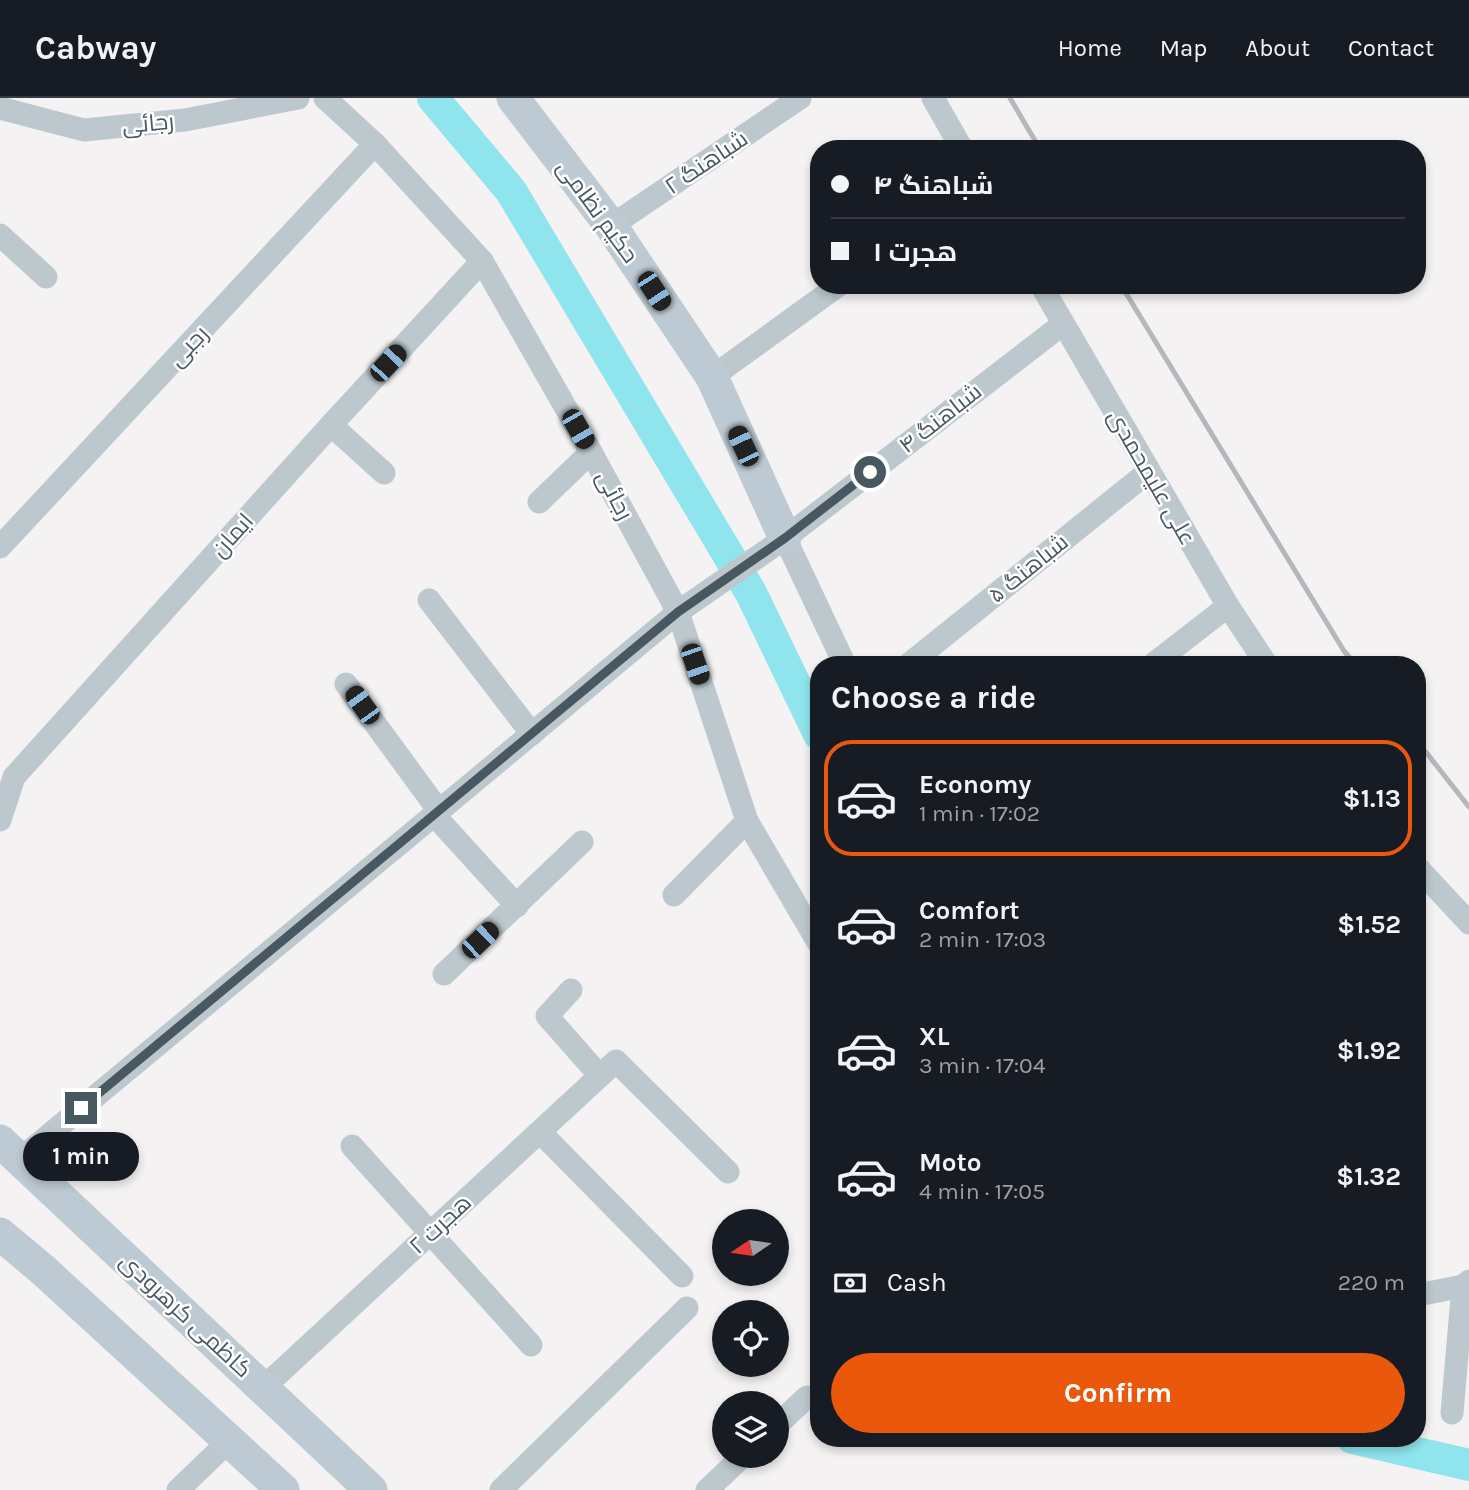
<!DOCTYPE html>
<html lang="en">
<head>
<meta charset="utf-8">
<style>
  body { margin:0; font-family:Karla,Cairo,sans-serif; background:#20242c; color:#f1f3f6; height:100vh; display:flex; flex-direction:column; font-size:26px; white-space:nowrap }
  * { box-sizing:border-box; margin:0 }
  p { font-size:23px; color:#9ea1a6 }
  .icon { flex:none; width:38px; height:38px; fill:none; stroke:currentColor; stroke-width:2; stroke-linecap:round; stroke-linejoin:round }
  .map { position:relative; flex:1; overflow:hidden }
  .panel { position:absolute; left:810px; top:558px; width:616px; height:791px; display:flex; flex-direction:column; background:#171b24; border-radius:28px; box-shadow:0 4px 10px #0003 }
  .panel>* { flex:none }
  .guide { position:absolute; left:810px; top:42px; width:616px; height:154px; border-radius:28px; box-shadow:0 4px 10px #0003; display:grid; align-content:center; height:154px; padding:0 21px; background:#171b24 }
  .needle { width:46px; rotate:257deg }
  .tools { position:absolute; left:712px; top:1111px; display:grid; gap:14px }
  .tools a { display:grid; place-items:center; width:77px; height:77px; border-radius:50%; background:#171b24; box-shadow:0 4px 10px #0003; font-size:35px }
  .end { position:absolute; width:32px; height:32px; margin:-16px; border:9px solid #495760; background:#fff; box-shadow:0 0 0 4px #fff }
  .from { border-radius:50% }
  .bubble { position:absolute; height:49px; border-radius:24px; background:#171b24; box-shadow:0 4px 10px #0003; font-size:23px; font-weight:700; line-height:49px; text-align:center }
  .car { position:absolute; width:21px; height:42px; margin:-21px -10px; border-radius:9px; box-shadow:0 0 5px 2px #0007; background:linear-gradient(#222 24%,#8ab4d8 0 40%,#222 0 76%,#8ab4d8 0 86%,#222 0) }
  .guide b { display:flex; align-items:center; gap:24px; height:66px; font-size:26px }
  .guide b+b { border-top:2px solid #363941 }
  .guide i { width:18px; height:18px; background:#f1f3f6 }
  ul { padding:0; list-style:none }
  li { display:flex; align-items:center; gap:21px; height:116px; margin:0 14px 10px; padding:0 7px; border:4px solid transparent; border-radius:28px }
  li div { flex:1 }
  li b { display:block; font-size:26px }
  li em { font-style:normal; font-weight:700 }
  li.current { border-color:#ea580c }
  li>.icon { width:63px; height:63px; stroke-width:1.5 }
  h2 { padding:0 21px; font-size:32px; line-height:84px }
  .pay { display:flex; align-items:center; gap:18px; height:77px; padding:0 21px; font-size:26px }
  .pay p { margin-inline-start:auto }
  .cta { display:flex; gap:14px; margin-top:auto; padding:14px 21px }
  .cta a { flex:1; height:80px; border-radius:42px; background:#ea580c; color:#fff; font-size:28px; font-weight:700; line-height:80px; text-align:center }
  header { display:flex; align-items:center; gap:42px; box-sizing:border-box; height:98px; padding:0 35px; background:#171b24; border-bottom:2px solid #363941 }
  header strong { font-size:33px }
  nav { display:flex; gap:38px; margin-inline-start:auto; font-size:24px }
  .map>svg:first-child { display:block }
</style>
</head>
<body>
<header>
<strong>Cabway</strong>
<nav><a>Home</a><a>Map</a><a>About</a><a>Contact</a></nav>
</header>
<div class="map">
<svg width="1469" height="1392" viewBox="0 0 1469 1392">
  <rect width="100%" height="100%" fill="#f4f2f2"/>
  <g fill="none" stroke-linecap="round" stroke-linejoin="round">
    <g stroke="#8fe4ed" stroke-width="32">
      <polyline points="433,0 511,93 751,495 819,636"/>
      <polyline points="1352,1340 1469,1367"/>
    </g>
    <g stroke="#bdc8ce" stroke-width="23">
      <polyline points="325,0 375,46 482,163 591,354 678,514 747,723 819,846"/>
      <polyline points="933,0 962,51"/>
      <polyline points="0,10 84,32 185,22 298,0"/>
      <polyline points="611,128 800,0"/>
      <polyline points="0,137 46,179"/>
      <polyline points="1041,187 1228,508 1267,567"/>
      <polyline points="712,279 839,187"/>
      <polyline points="331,327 384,375"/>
      <polyline points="539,404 591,354"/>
      <polyline points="785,440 845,567"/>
      <polyline points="0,449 375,46"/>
      <polyline points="429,502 532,636"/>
      <polyline points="908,567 1148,374"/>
      <polyline points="1152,567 1228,508"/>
      <polyline points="346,586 439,713"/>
      <polyline points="434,717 517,808"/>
      <polyline points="0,722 14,679 331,327 482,163"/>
      <polyline points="1418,770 1469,825"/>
      <polyline points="674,797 747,723"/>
      <polyline points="444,876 582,744"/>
      <polyline points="571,892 547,918 600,978"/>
      <polyline points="540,1034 682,1178"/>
      <polyline points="352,1048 531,1247"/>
      <polyline points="19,1062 678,514 785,440 1063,226"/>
      <polyline points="1418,1197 1463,1188"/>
      <polyline points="263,1290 616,963 728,1074"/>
      <polyline points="1452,1315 1463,1188 1469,1183"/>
      <polyline points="777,1327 807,1299"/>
      <polyline points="178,1392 230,1342"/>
      <polyline points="501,1392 687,1210"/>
      <polyline points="707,1392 743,1358"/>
    </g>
    <g stroke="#becad3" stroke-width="33">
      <polyline points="513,0 611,128 712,279 785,440"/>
      <polyline points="0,1043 371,1392"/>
      <polyline points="0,1136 43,1172 283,1392"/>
    </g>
    <g stroke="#b4b8bc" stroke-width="5">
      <polyline points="1010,0 1040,51"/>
      <polyline points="1121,187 1344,553 1356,567"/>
      <polyline points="1418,644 1469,709"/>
    </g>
  </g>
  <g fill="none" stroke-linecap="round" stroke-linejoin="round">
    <polyline stroke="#495760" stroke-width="9" points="81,1010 678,514 785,440 870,374"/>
  </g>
  <g text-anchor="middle" stroke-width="5" stroke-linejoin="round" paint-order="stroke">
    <g font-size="23" fill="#495760" stroke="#fff">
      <text transform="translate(148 25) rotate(-5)" y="8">رجائی</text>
      <text transform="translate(706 64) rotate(-34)" y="8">شباهنگ ۲</text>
      <text transform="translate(598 113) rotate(54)" y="8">حکیم نظامی</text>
      <text transform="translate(188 248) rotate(-47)" y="8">رجبی</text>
      <text transform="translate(940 320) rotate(-38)" y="8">شباهنگ ۴</text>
      <text transform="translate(1152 379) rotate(60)" y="8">علی علیمحمدی</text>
      <text transform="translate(615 397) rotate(62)" y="8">رجائی</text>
      <text transform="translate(232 437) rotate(-48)" y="8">ایمان</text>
      <text transform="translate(1028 470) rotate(-39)" y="8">شباهنگ ۵</text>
      <text transform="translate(440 1126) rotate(-43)" y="8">هجرت ۲</text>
      <text transform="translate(186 1217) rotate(43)" y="8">کاظمی کرهرودی</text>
    </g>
  </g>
</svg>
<div class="tools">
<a><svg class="needle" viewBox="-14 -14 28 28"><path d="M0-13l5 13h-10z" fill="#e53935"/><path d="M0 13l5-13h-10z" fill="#9ea1a6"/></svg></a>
<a><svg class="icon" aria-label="locate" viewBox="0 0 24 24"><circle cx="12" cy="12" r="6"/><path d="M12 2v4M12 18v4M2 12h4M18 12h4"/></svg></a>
<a><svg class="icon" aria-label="layers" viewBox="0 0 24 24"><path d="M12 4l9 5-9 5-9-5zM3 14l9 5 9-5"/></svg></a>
</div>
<i class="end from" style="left:870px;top:374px"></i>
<i class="end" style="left:81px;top:1010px"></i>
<div class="bubble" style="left:23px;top:1034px;width:116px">1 min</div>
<i class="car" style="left:654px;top:193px;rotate:147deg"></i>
<i class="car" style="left:388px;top:265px;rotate:43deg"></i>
<i class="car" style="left:578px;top:331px;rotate:150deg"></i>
<i class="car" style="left:743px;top:348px;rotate:335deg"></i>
<i class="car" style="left:695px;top:566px;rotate:161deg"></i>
<i class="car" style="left:362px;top:607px;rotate:324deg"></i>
<i class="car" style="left:480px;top:842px;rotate:46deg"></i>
<div class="guide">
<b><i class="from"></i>شباهنگ ۴</b>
<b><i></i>هجرت ۱</b>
</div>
<section class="panel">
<h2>Choose a ride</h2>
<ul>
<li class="current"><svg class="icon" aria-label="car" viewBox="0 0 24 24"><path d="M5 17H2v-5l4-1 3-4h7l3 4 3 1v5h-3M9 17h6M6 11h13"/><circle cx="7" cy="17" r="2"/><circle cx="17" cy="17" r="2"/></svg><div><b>Economy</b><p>1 min · 17:02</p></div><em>$1.13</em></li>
<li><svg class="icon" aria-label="car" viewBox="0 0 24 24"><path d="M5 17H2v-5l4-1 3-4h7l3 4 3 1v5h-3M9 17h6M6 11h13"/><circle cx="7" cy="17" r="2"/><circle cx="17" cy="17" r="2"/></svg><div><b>Comfort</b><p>2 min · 17:03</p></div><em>$1.52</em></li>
<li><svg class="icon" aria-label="car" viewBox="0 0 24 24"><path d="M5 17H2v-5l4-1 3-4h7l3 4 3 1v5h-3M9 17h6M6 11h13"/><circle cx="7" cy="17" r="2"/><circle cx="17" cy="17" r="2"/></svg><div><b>XL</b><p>3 min · 17:04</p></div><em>$1.92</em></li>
<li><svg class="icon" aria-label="car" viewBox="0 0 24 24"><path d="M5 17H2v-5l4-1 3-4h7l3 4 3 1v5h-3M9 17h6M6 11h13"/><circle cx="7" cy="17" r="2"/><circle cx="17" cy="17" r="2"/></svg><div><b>Moto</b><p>4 min · 17:05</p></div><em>$1.32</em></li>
</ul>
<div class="pay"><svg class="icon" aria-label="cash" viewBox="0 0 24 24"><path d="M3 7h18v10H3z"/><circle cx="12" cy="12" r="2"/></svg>Cash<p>220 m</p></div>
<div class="cta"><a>Confirm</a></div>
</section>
</div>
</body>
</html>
